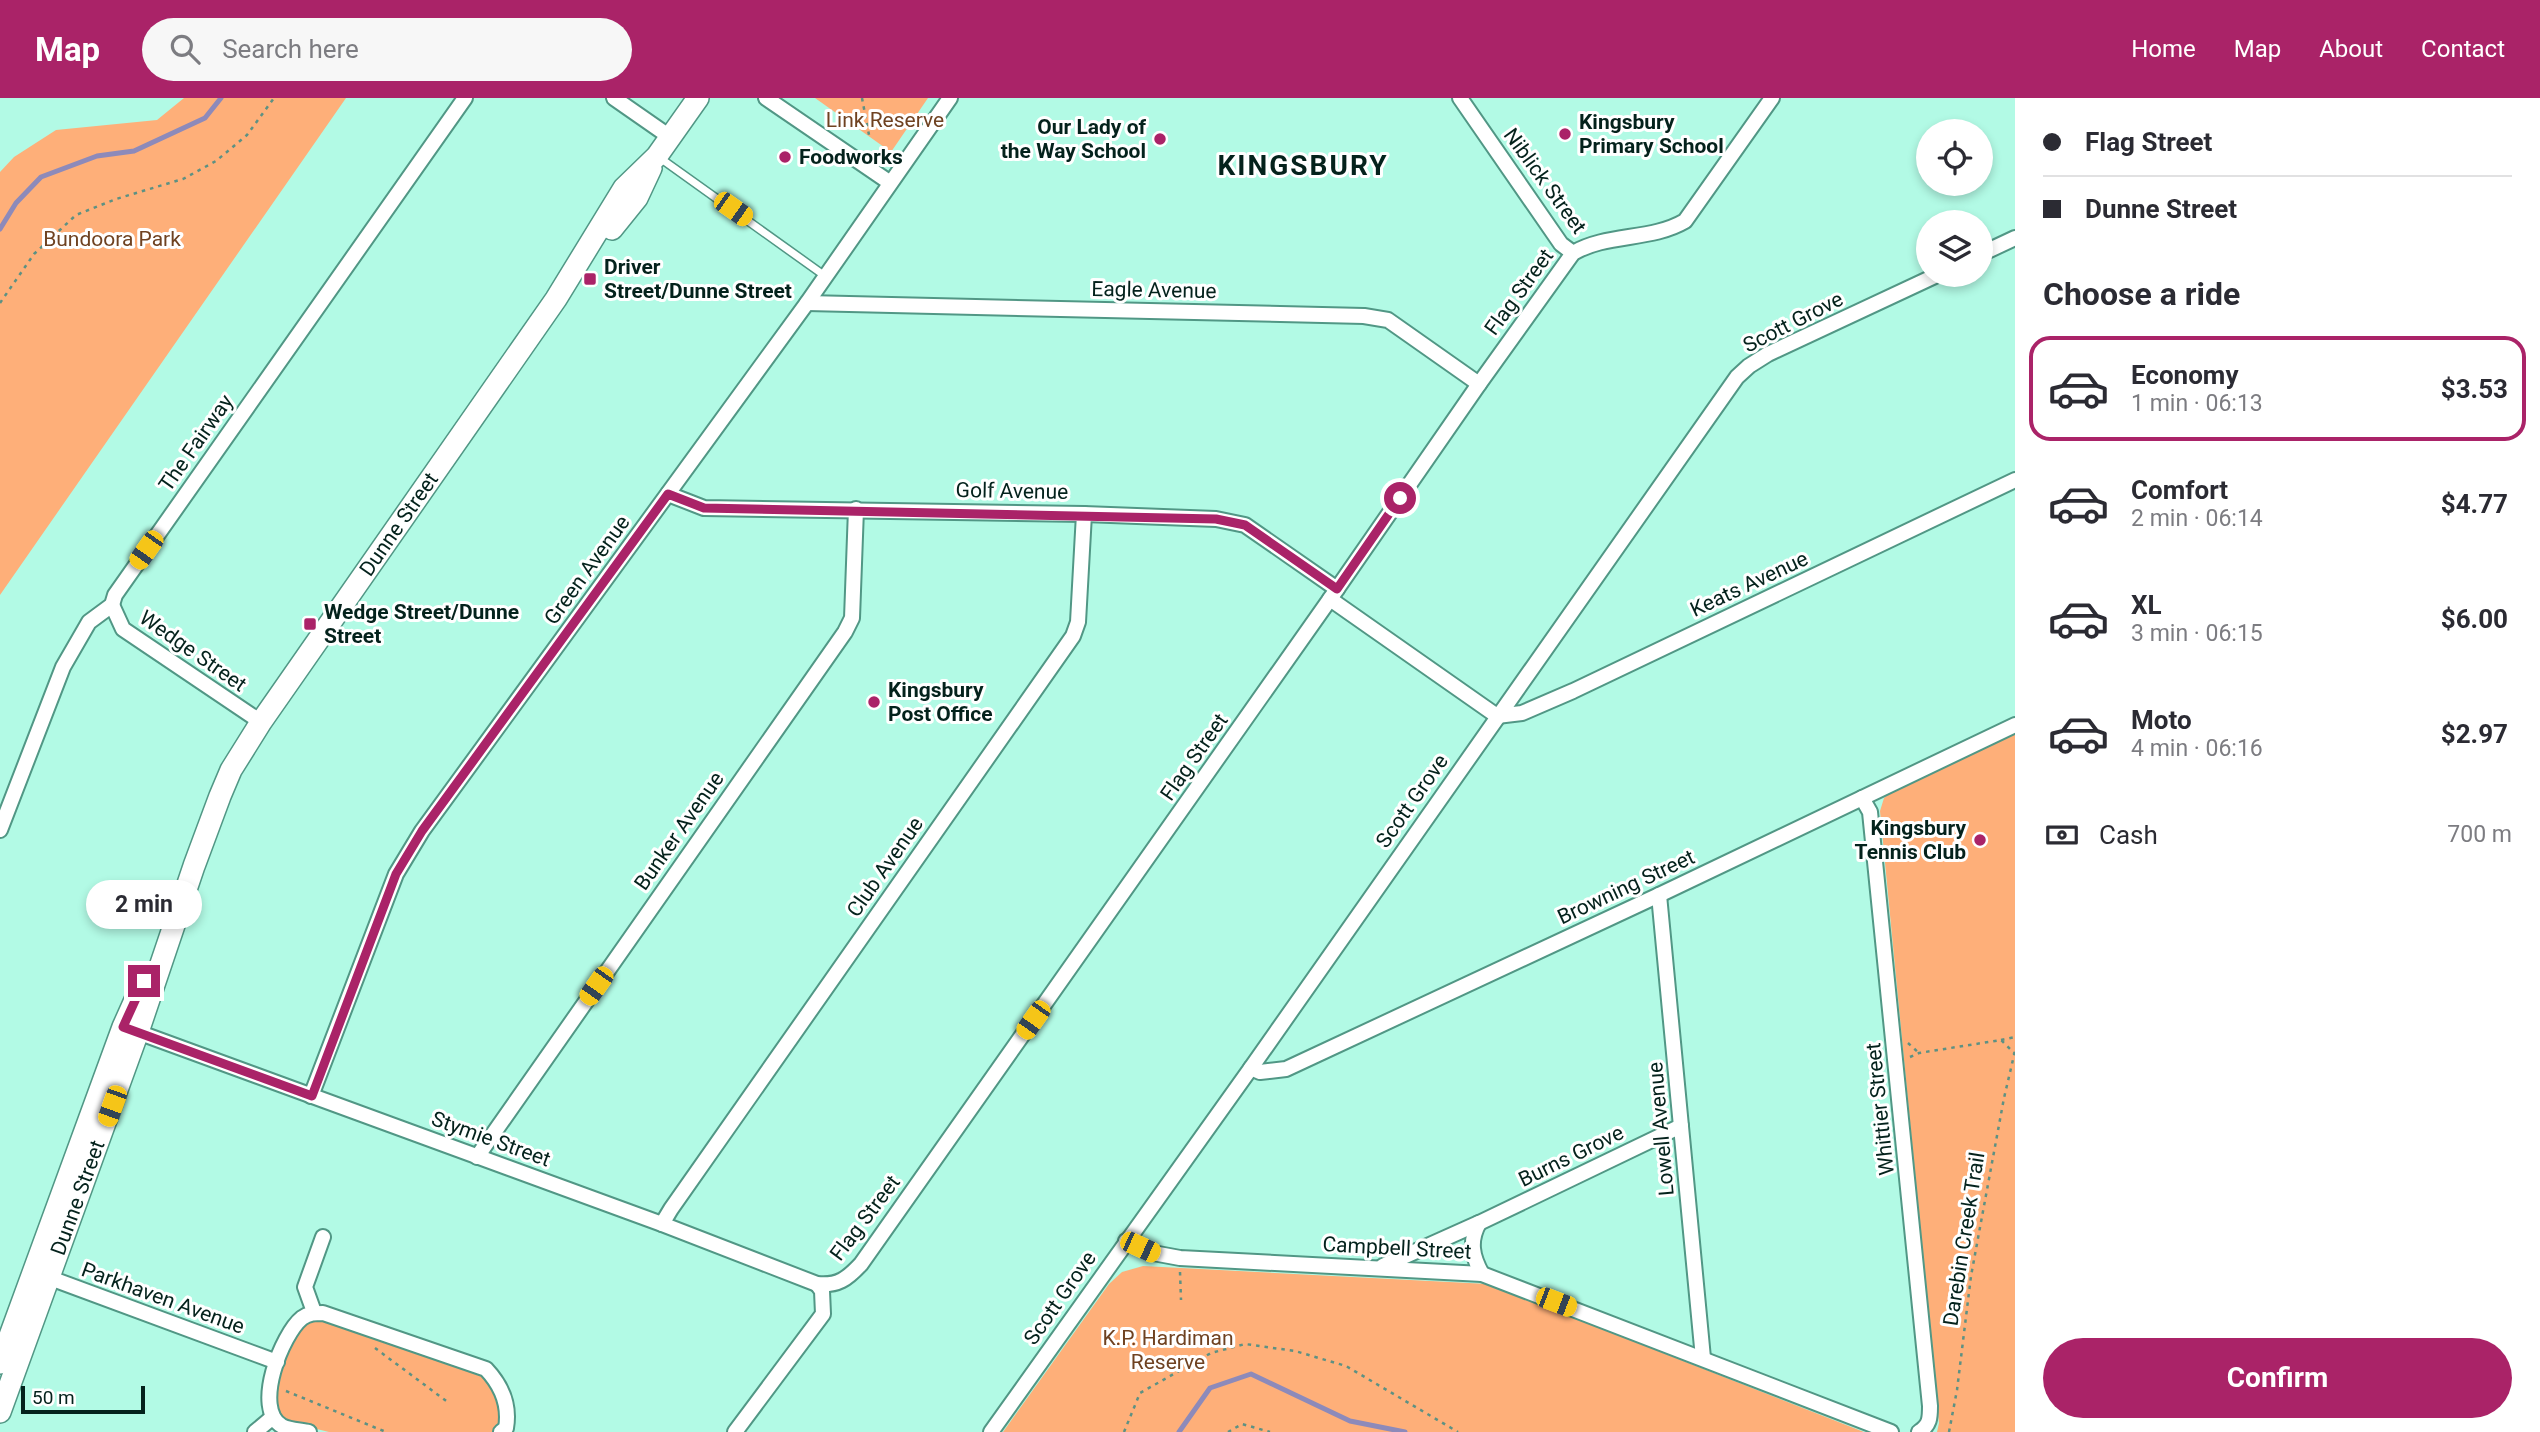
<!DOCTYPE html>
<html lang="en">
<head>
<meta charset="utf-8">
<style>
  body { margin:0; font-family:Roboto,sans-serif; background:#f7f7f7; color:#2b2b33; height:100vh; display:flex; flex-direction:column; font-size:26px; white-space:nowrap }
  * { box-sizing:border-box; margin:0 }
  p { font-size:23px; color:#7c7c81 }
  .icon { flex:none; width:38px; height:38px; fill:none; stroke:currentColor; stroke-width:2; stroke-linecap:round; stroke-linejoin:round }
  .map { position:relative; flex:1; overflow:hidden }
  .drawer { display:flex; flex-direction:column; background:#fff; width:525px }
  .drawer>* { flex:none }
  .top-card { display:grid; align-content:center; height:154px; padding:0 28px; background:#fff }
  .tools { position:absolute; left:1916px; top:21px; display:grid; gap:14px }
  .tools a { display:grid; place-items:center; width:77px; height:77px; border-radius:50%; background:#fff; box-shadow:0 4px 10px #0003; font-size:35px }
  .scale { position:absolute; left:21px; bottom:18px; width:124px; box-sizing:border-box; padding-left:7px; border:4px solid #04221c; border-top:0; font-size:19px; line-height:24px; white-space:nowrap; color:#04221c; -webkit-text-stroke:5px #fff; paint-order:stroke }
  .end { position:absolute; width:32px; height:32px; margin:-16px; border:9px solid #aa2368; background:#fff; box-shadow:0 0 0 4px #fff }
  .from { border-radius:50% }
  .bubble { position:absolute; height:49px; border-radius:24px; background:#fff; box-shadow:0 4px 10px #0003; font-size:23px; font-weight:700; line-height:49px; text-align:center }
  .car { position:absolute; width:21px; height:42px; margin:-21px -10px; border-radius:9px; box-shadow:0 0 5px 2px #0007; background:linear-gradient(#f5c518 24%,#345 0 40%,#f5c518 0 76%,#345 0 86%,#f5c518 0) }
  .top-card b { display:flex; align-items:center; gap:24px; height:66px; font-size:26px }
  .top-card b+b { border-top:2px solid #e1e1e2 }
  .top-card i { width:18px; height:18px; background:#2b2b33 }
  ul { padding:0; list-style:none }
  li { display:flex; align-items:center; gap:21px; height:105px; margin:0 14px 10px; padding:0 14px; border:4px solid transparent; border-radius:21px }
  li div { flex:1 }
  li b { display:block; font-size:26px }
  li em { font-style:normal; font-weight:700 }
  li.selected { border-color:#aa2368 }
  li>.icon { width:63px; height:63px; stroke-width:1.5 }
  h2 { padding:0 28px; font-size:32px; line-height:84px }
  .pay { display:flex; align-items:center; gap:18px; height:77px; padding:0 28px; font-size:26px }
  .pay p { margin-inline-start:auto }
  .action { display:flex; gap:14px; margin-top:auto; padding:14px 28px }
  .action a { flex:1; height:80px; border-radius:42px; background:#aa2368; color:#fff; font-size:28px; font-weight:700; line-height:80px; text-align:center }
  header { display:flex; align-items:center; gap:42px; box-sizing:border-box; height:98px; padding:0 35px; background:#aa2368; color:#fff }
  header strong { font-size:33px }
  nav { display:flex; gap:38px; margin-inline-start:auto; font-size:24px }
  .search { width:490px; height:63px; background:#f7f7f7; display:flex; align-items:center; gap:18px; box-sizing:border-box; padding:0 24px; border-radius:38px; color:#7c7c81; font-size:26px }
  main { display:flex; flex:1; min-height:0 }
  .map>svg:first-child { display:block }
</style>
</head>
<body>
<header>
<strong>Map</strong>
<div class="search"><svg class="icon" aria-label="search" viewBox="0 0 24 24"><circle cx="10" cy="10" r="6"/><path d="M15 15l6 6"/></svg>Search here</div>
<nav><a>Home</a><a>Map</a><a>About</a><a>Contact</a></nav>
</header>
<main>
<div class="map">
<svg width="2015" height="1334" viewBox="0 0 2015 1334">
  <rect width="100%" height="100%" fill="#b2fae5"/>
  <g fill="#feaf79">
    <polygon points="184,0 346,0 0,497 0,74 14,59 56,32 157,22"/>
    <polygon points="815,0 928,0 891,54"/>
    <polygon points="2015,635 2015,1334 1937,1334 1939,1325 1880,713 1884,700 1894,692"/>
    <polygon points="1143,1168 1488,1186 1864,1334 1003,1334 1109,1186 1122,1174"/>
    <path d="M322 1220 481 1278 500 1299 503 1326 493 1334H329L284 1323 274 1309C277 1277 287 1249 306 1223Z"/>
  </g>
  <g fill="none" stroke-linecap="round" stroke-linejoin="round">
    <g stroke="#8d8aba" stroke-width="5">
      <polyline points="0,131 16,105 41,79 97,58 134,53 205,20 221,0"/>
      <polyline points="1179,1334 1210,1290 1251,1276 1350,1323 1405,1334"/>
    </g>
    <defs>
      <polyline id="service" points="660,60 825,178"/>
      <g id="minor">
        <polyline points="614,0 670,39"/>
        <polyline points="766,0 889,84"/>
        <polyline points="1460,0 1561,146 1573,155"/>
        <polyline points="1981,156 2015,140"/>
        <polyline points="807,205 1364,218 1388,222 1479,286"/>
        <polyline points="668,396 704,410 1084,416 1216,421 1245,427 1337,491"/>
        <polyline points="1330,501 1497,618 1522,615 1573,593 2015,382"/>
        <polyline points="112,507 123,531 261,624"/>
        <path d="M1862 700 1870 714 1930 1308C1930 1320 1930 1327 1919 1334"/>
        <polyline points="0,732 63,569 89,524 112,507 115,497 465,0"/>
        <polyline points="1659,797 1703,1260"/>
        <path d="M132 932 662 1126 817 1186C838 1188 847 1181 861 1166L1330 501 1479 286 1573 155C1607 135 1651 143 1685 123L1772 0"/>
        <polyline points="1251,970 1260,974 1286,971 1659,797 2015,627"/>
        <polyline points="311,998 396,776 422,733 807,205 950,0"/>
        <polyline points="477,1059 845,534 852,520 856,411"/>
        <path d="M1479 1125C1469 1143 1472 1158 1482 1176"/>
        <polyline points="662,1126 671,1111 1073,538 1078,524 1084,416"/>
        <polyline points="1126,1143 1153,1155 1180,1160 1482,1176 1891,1334"/>
        <polyline points="1383,1168 1479,1125 1681,1028"/>
        <polyline points="42,1177 277,1264"/>
        <polyline points="314,1214 305,1189 323,1139"/>
        <polyline points="255,1334 273,1319"/>
        <path d="M309 1334C301 1332 289 1332 282 1328 252 1311 282 1236 302 1220 309 1215 315 1215 323 1215L486 1271C502 1288 510 1307 506 1330L501 1334"/>
        <polyline points="735,1334 823,1216 822,1193 817,1186"/>
        <polyline points="991,1334 1251,970 1737,279 1749,268 1768,256 1937,177"/>
      </g>
      <g id="secondary">
        <polyline points="612,131 637,100 651,70"/>
        <polyline points="0,1265 123,929 140,891"/>
        <path id="s1" d="M0 1314 138 934 194 768 220 698 231 672 261 624 556 201 624 90 657 58 698 0"/>
      </g>
    </defs>
    <use href="#service" stroke="#519785" stroke-width="10"/>
    <use href="#minor" stroke="#519785" stroke-width="18"/>
    <use href="#secondary" stroke="#519785" stroke-width="24"/>
    <g stroke="#5d9183" stroke-width="2.5" stroke-dasharray="3.5 5" stroke-linecap="butt">
      <polyline points="862,0 869,37"/>
      <polyline points="0,205 34,156 76,117 116,101 183,81 216,63 247,37 274,0"/>
      <polyline points="2001,942 2015,939"/>
      <polyline points="1908,945 1919,955"/>
      <polyline points="1910,959 1919,955 2001,942 2014,955"/>
      <polyline points="1180,1174 1181,1202"/>
      <polyline points="375,1250 449,1305"/>
      <polyline points="286,1293 386,1334"/>
      <polyline points="1124,1334 1140,1295 1211,1255 1245,1246 1295,1253 1346,1268 1458,1334"/>
      <polyline points="1228,1334 1242,1326 1270,1334"/>
      <polyline points="1949,1334 1957,1292 1971,1178 2004,1000 2015,953"/>
    </g>
    <use href="#service" stroke="#fff" stroke-width="7"/>
    <use href="#minor" stroke="#fff" stroke-width="14"/>
    <use href="#secondary" stroke="#fff" stroke-width="21"/>
  </g>
  <g fill="none" stroke-linecap="round" stroke-linejoin="round">
    <polyline stroke="#aa2368" stroke-width="9" points="144,883 123,929 312,998 396,776 422,733 668,396 704,410 1216,421 1245,427 1337,491 1400,400"/>
  </g>
  <g fill="#aa2368" stroke="#fff" stroke-width="2.5">
    <circle cx="1565" cy="36" r="7"/>
    <circle cx="1160" cy="41" r="7"/>
    <circle cx="785" cy="59" r="7"/>
    <rect x="583" y="174" width="14" height="14" rx="3.5"/>
    <rect x="303" y="519" width="14" height="14" rx="3.5"/>
    <circle cx="874" cy="604" r="7"/>
    <circle cx="1980" cy="742" r="7"/>
  </g>
  <g text-anchor="middle" stroke-width="6" stroke-linejoin="round" paint-order="stroke">
    <g font-size="21" fill="#6f4221" stroke="#fff">
      <text x="885" y="29">Link Reserve</text>
      <text x="112" y="148">Bundoora Park</text>
      <text x="1168" y="1247">K.P. Hardiman<tspan x="1168" dy="24">Reserve</tspan></text>
    </g>
    <g font-size="21" font-weight="bold" fill="#04221c" stroke="#fff" text-anchor="start">
      <text x="1579" y="31">Kingsbury<tspan x="1579" dy="24">Primary School</tspan></text>
      <text x="1146" y="36" text-anchor="end">Our Lady of<tspan x="1146" dy="24">the Way School</tspan></text>
      <text x="799" y="66">Foodworks</text>
      <text x="604" y="176">Driver<tspan x="604" dy="24">Street/Dunne Street</tspan></text>
      <text x="324" y="521">Wedge Street/Dunne<tspan x="324" dy="24">Street</tspan></text>
      <text x="888" y="599">Kingsbury<tspan x="888" dy="24">Post Office</tspan></text>
      <text x="1966" y="737" text-anchor="end">Kingsbury<tspan x="1966" dy="24">Tennis Club</tspan></text>
    </g>
    <g font-size="21" fill="#04221c" stroke="#fff">
      <text transform="translate(1545 83) rotate(54)" y="7">Niblick Street</text>
      <text transform="translate(1154 192) rotate(1)" y="7">Eagle Avenue</text>
      <text transform="translate(1519 194) rotate(-54)" y="7">Flag Street</text>
      <text transform="translate(1793 224) rotate(-27)" y="7">Scott Grove</text>
      <text transform="translate(196 345) rotate(-55)" y="7">The Fairway</text>
      <text transform="translate(1012 393) rotate(1)" y="7">Golf Avenue</text>
      <text dy="7" stroke="none"><textPath href="#s1" startOffset="980">Dunne Street</textPath></text>
      <text transform="translate(587 472) rotate(-54)" y="7">Green Avenue</text>
      <text transform="translate(1749 486) rotate(-25)" y="7">Keats Avenue</text>
      <text transform="translate(193 553) rotate(35)" y="7">Wedge Street</text>
      <text transform="translate(1194 659) rotate(-55)" y="7">Flag Street</text>
      <text transform="translate(1412 703) rotate(-55)" y="7">Scott Grove</text>
      <text transform="translate(679 733) rotate(-55)" y="7">Bunker Avenue</text>
      <text transform="translate(885 769) rotate(-55)" y="7">Club Avenue</text>
      <text transform="translate(1626 789) rotate(-25)" y="7">Browning Street</text>
      <text transform="translate(1880 1011) rotate(-96)" y="7">Whittier Street</text>
      <text transform="translate(1661 1031) rotate(-95)" y="7">Lowell Avenue</text>
      <text transform="translate(491 1041) rotate(20)" y="7">Stymie Street</text>
      <text transform="translate(1571 1058) rotate(-26)" y="7">Burns Grove</text>
      <text dy="7" stroke="none"><textPath href="#s1" startOffset="228">Dunne Street</textPath></text>
      <text transform="translate(865 1120) rotate(-53)" y="7">Flag Street</text>
      <text transform="translate(1964 1141) rotate(-81)" y="7">Darebin Creek Trail</text>
      <text transform="translate(1397 1150) rotate(3)" y="7">Campbell Street</text>
      <text transform="translate(163 1200) rotate(20)" y="7">Parkhaven Avenue</text>
      <text transform="translate(1060 1200) rotate(-55)" y="7">Scott Grove</text>
    </g>
    <g font-size="28" font-weight="bold" letter-spacing="2" fill="#04221c" stroke="#fff">
      <text x="1303" y="77">KINGSBURY</text>
    </g>
  </g>
</svg>
<div class="tools">
<a><svg class="icon" aria-label="locate" viewBox="0 0 24 24"><circle cx="12" cy="12" r="6"/><path d="M12 2v4M12 18v4M2 12h4M18 12h4"/></svg></a>
<a><svg class="icon" aria-label="layers" viewBox="0 0 24 24"><path d="M12 4l9 5-9 5-9-5zM3 14l9 5 9-5"/></svg></a>
</div>
<div class="scale">50 m</div>
<i class="end from" style="left:1400px;top:400px"></i>
<i class="end" style="left:144px;top:883px"></i>
<div class="bubble" style="left:86px;top:782px;width:116px">2 min</div>
<i class="car" style="left:733px;top:111px;rotate:125deg"></i>
<i class="car" style="left:146px;top:452px;rotate:215deg"></i>
<i class="car" style="left:596px;top:888px;rotate:215deg"></i>
<i class="car" style="left:1033px;top:922px;rotate:215deg"></i>
<i class="car" style="left:112px;top:1008px;rotate:200deg"></i>
<i class="car" style="left:1140px;top:1149px;rotate:115deg"></i>
<i class="car" style="left:1556px;top:1204px;rotate:111deg"></i>
</div>
<section class="drawer">
<div class="top-card">
<b><i class="from"></i>Flag Street</b>
<b><i></i>Dunne Street</b>
</div>
<h2>Choose a ride</h2>
<ul>
<li class="selected"><svg class="icon" aria-label="car" viewBox="0 0 24 24"><path d="M5 17H2v-5l4-1 3-4h7l3 4 3 1v5h-3M9 17h6M6 11h13"/><circle cx="7" cy="17" r="2"/><circle cx="17" cy="17" r="2"/></svg><div><b>Economy</b><p>1 min · 06:13</p></div><em>$3.53</em></li>
<li><svg class="icon" aria-label="car" viewBox="0 0 24 24"><path d="M5 17H2v-5l4-1 3-4h7l3 4 3 1v5h-3M9 17h6M6 11h13"/><circle cx="7" cy="17" r="2"/><circle cx="17" cy="17" r="2"/></svg><div><b>Comfort</b><p>2 min · 06:14</p></div><em>$4.77</em></li>
<li><svg class="icon" aria-label="car" viewBox="0 0 24 24"><path d="M5 17H2v-5l4-1 3-4h7l3 4 3 1v5h-3M9 17h6M6 11h13"/><circle cx="7" cy="17" r="2"/><circle cx="17" cy="17" r="2"/></svg><div><b>XL</b><p>3 min · 06:15</p></div><em>$6.00</em></li>
<li><svg class="icon" aria-label="car" viewBox="0 0 24 24"><path d="M5 17H2v-5l4-1 3-4h7l3 4 3 1v5h-3M9 17h6M6 11h13"/><circle cx="7" cy="17" r="2"/><circle cx="17" cy="17" r="2"/></svg><div><b>Moto</b><p>4 min · 06:16</p></div><em>$2.97</em></li>
</ul>
<div class="pay"><svg class="icon" aria-label="cash" viewBox="0 0 24 24"><path d="M3 7h18v10H3z"/><circle cx="12" cy="12" r="2"/></svg>Cash<p>700 m</p></div>
<div class="action"><a>Confirm</a></div>
</section>
</main>
</body>
</html>
